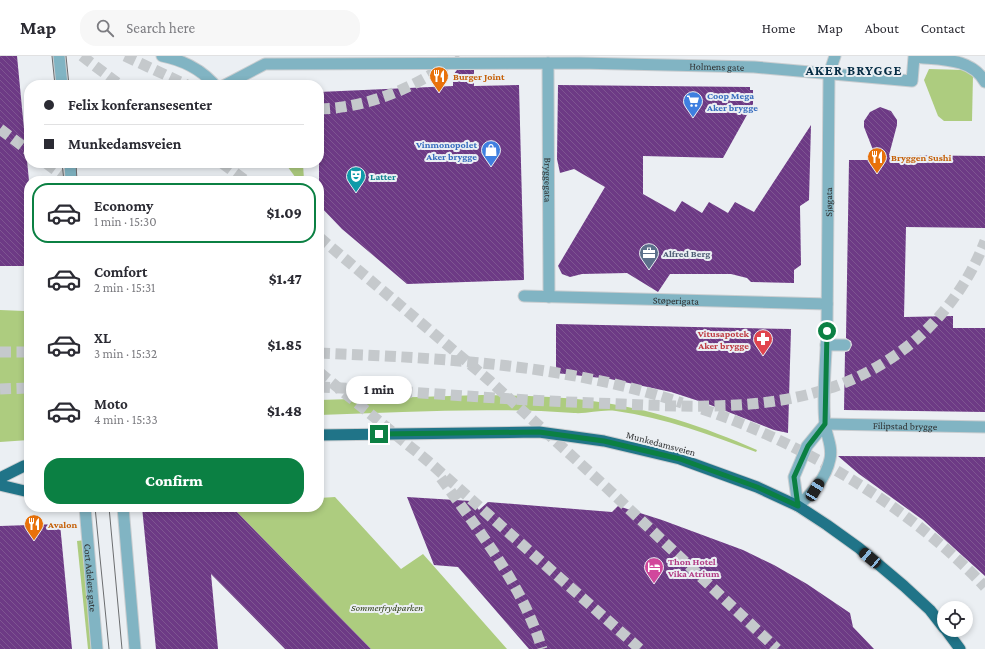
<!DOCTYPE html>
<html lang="en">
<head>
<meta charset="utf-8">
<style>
  body { margin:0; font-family:"Crimson Pro",serif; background:#f7f7f7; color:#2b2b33; height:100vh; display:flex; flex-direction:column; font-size:15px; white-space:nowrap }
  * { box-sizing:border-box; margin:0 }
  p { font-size:13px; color:#7c7c81 }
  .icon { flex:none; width:22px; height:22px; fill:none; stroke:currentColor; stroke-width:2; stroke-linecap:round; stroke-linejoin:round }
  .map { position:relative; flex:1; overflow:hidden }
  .sheet { position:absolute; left:24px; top:120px; width:300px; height:336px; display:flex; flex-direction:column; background:#fff; border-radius:16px; box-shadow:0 2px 6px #0003 }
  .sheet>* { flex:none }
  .banner { position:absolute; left:24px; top:24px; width:300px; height:88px; border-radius:16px; box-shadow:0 2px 6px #0003; display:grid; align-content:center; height:88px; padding:0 20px; background:#fff }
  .tools { position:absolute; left:937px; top:545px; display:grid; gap:8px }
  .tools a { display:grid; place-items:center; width:36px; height:36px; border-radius:50%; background:#fff; box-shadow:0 2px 6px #0003; font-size:20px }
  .end { position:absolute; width:18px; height:18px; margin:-9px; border:5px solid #0b8043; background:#fff; box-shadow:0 0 0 2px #fff }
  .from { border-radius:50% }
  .bubble { position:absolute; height:28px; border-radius:14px; background:#fff; box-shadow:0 2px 6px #0003; font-size:13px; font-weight:800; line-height:28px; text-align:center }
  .car { position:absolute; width:12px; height:24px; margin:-12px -6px; border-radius:5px; box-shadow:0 0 3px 1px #0007; background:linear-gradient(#222 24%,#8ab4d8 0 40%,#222 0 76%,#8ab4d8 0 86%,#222 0) }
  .banner b { display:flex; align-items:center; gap:14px; height:38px; font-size:15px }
  .banner b+b { border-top:1px solid #e1e1e2 }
  .banner i { width:10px; height:10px; background:#2b2b33 }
  ul { padding:7px 0 0; list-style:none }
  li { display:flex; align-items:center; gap:12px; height:60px; margin:0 8px 6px; padding:0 12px; border:2px solid transparent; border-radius:16px }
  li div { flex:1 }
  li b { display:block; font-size:15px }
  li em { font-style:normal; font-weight:800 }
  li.current { border-color:#0b8043 }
  li>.icon { width:36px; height:36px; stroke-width:1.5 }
  .cta { display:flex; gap:8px; margin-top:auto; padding:8px 20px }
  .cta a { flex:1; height:46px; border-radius:16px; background:#0b8043; color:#fff; font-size:16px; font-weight:800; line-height:46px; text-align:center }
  header { display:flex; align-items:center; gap:24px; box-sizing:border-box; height:56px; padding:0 20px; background:#fff; border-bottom:1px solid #e1e1e2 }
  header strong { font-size:19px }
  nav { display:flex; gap:22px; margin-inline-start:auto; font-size:14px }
  .search { width:280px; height:36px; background:#f7f7f7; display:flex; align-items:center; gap:10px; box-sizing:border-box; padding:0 14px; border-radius:16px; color:#7c7c81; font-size:15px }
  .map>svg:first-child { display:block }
</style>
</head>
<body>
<header>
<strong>Map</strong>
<div class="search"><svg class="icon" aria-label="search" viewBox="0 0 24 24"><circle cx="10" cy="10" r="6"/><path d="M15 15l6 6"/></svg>Search here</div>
<nav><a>Home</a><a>Map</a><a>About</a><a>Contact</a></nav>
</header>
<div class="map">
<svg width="985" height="593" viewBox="0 0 985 593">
  <defs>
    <pattern id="building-back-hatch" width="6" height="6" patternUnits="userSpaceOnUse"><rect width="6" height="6" fill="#6d3a85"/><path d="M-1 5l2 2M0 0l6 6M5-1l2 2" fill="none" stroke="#7e5591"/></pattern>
  </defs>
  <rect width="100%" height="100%" fill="#ebeff3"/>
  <g fill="#adcc7f">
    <polygon points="929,13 964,14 973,19 972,65 944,65 938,60 924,24"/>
    <polygon points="285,107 303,107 304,125 298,125"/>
    <polygon points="0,254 25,255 29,257 29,384 0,386"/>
    <path d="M482 339C519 340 555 340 592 345 649 352 705 371 757 394L756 396C711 379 665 362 616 355 602 353 588 358 574 357 489 351 404 356 319 359V344Z"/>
    <polygon points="335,441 401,513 423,498 507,593 371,593 232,451 319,451 319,442"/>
    <polygon points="93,483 103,593 88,593 77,485"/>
  </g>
  <g fill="url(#building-back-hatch)">
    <polygon points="0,0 17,0 29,125 29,210 0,210"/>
    <polygon points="457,14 474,14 474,30 519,29 524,224 407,228 342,173 319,149 319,36 453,30 453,19"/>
    <polygon points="558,29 750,31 750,34 753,34 753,48 723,102 643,100 643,138 675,156 682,145 702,157 709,146 728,157 735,146 754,156 811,69 809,144 800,150 801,209 794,214 794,227 751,226 747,222 731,218 670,218 658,236 627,217 582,218 570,221 562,218 558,210 605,131 574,113 560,117 557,103"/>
    <polygon points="880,51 891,55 897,64 897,69 889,99 985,100 985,172 906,171 904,261 953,260 953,272 985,272 985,356 844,354 845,296 849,295 852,289 851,285 846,282 849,104 877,104 864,71 864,65 870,56"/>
    <polygon points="556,268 791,273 788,377 774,374 708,348 671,336 610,323 556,317"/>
    <polygon points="838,400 985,401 985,520 923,464 859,418"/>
    <polygon points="407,441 471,445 479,454 488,446 612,456 618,450 662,464 743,494 774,509 807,528 850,557 853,571 874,593 529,593 458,511 434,509"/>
    <polygon points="142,451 232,451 371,593 285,593 211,518 218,593 156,593"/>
    <polygon points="60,468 72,593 0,593 0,470"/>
  </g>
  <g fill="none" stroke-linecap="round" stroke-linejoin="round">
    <g stroke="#c5c9cc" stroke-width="11" stroke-dasharray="11 5.5" stroke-linecap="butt">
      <polyline points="82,0 120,29"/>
      <polyline points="125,0 187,29"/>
      <path d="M319 53C369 52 419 30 459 0"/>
      <polyline points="0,73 29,95"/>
      <polyline points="46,107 70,125"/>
      <polyline points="222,107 246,125"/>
      <polyline points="319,181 490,325 607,432 777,593"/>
      <polyline points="0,296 29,296"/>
      <path d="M319 297C441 302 565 308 682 347"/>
      <polyline points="319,316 429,406 640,593"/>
      <path d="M319 331C411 335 503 344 595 347 709 351 819 363 913 286 945 259 970 224 985 185"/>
      <polyline points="0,333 29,332"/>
      <path d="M702 353C802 386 913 453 985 531"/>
      <path d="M441 422C479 475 523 530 542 593"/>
    </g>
    <defs>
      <g id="service">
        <path d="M162 0C182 4 199 12 213 27"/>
        <polyline points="826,289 845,289"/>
        <path d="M798 450C812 437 826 423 830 403 833 390 826 380 825 367 822 340 826 303 827 275"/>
        <polyline points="798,450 794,421 807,390 825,368"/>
      </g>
      <g id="pedestrian">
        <path id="s1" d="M548 7 549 241"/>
        <path id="s2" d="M225 29 265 8 579 7 754 11 912 25 914 1C939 4 971 1 985 26"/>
        <path id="s3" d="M524 240 827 248"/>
        <path id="s4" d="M827 275 829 18 835 0"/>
        <path id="s5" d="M825 368 985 371"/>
      </g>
      <g id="minor">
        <polyline points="59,0 62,29"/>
        <polyline points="70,107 71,125"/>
        <path id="s6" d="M85 451 97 593"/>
        <polyline points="123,451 135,593"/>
      </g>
      <g id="trunk">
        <polyline points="319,379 539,376 604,385 680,403 757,431 798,450 827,469 859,492 904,530 930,554 944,572"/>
        <polyline points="0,422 24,410 29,409"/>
        <polyline points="0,429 29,436"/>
        <polyline points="946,574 960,593"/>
      </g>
    </defs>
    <use href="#service" stroke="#c9cdd0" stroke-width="13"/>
    <use href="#pedestrian" stroke="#c9cdd0" stroke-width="13"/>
    <use href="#minor" stroke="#c9cdd0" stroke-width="13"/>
    <use href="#trunk" stroke="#c9cdd0" stroke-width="13"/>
    <use href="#service" stroke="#81b4c3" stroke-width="11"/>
    <use href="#pedestrian" stroke="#81b4c3" stroke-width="11"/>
    <use href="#minor" stroke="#81b4c3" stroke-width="11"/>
    <use href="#trunk" stroke="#207488" stroke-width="11"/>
    <g stroke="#6b6d6f" stroke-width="1">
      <polyline points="52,0 55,29"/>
      <polyline points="66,0 69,29"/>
      <polyline points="62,107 64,125"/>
      <polyline points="76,107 77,125"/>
      <polyline points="95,451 109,593"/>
      <polyline points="109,451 122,593"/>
    </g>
  </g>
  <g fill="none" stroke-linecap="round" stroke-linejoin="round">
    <polyline stroke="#0b8043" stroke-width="5" points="379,378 539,376 604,385 680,403 757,431 798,450 794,421 808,390 825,368 827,275"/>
  </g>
  <defs>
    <symbol id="restaurant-pin" viewBox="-11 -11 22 30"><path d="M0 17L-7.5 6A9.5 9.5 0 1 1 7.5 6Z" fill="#e8710a" stroke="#ebeff3"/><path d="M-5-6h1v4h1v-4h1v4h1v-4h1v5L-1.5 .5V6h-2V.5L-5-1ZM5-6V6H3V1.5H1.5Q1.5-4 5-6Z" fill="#fff"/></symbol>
    <symbol id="supermarket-pin" viewBox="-11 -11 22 30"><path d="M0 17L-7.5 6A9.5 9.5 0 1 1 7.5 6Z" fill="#3f7fe0" stroke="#ebeff3"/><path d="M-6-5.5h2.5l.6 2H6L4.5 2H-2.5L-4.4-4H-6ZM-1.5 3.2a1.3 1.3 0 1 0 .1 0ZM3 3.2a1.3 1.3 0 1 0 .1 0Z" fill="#fff"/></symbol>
    <symbol id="shop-pin" viewBox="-11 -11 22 30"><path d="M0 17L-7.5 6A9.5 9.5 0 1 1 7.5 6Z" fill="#3f7fe0" stroke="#ebeff3"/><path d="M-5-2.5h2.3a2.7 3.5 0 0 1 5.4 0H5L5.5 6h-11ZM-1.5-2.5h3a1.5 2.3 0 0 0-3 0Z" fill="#fff"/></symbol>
    <symbol id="theatre-pin" viewBox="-11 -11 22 30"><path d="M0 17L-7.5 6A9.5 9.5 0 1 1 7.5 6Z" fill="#0f9aa8" stroke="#ebeff3"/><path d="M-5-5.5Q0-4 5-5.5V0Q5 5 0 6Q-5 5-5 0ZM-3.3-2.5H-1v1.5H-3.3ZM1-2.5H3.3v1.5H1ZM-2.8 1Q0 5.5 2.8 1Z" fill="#fff"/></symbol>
    <symbol id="office-pin" viewBox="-11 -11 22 30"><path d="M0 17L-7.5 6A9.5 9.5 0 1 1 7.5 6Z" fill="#5c6f8a" stroke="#ebeff3"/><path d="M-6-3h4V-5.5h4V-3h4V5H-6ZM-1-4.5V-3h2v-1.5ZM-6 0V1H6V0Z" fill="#fff"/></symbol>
    <symbol id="pharmacy-pin" viewBox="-11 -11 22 30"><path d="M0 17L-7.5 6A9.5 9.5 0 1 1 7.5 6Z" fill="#e0444e" stroke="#ebeff3"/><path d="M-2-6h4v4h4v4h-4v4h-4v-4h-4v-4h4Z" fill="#fff"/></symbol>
    <symbol id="hotel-pin" viewBox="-11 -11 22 30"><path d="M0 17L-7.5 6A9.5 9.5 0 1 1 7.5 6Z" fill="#d1479c" stroke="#ebeff3"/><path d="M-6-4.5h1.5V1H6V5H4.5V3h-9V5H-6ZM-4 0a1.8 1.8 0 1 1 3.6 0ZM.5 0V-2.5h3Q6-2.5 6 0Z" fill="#fff"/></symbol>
  </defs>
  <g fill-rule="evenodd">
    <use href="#restaurant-pin" x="428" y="9" width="22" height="30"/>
    <use href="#supermarket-pin" x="682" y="34" width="22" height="30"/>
    <use href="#shop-pin" x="480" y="83" width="22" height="30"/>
    <use href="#restaurant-pin" x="866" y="90" width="22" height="30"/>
    <use href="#theatre-pin" x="345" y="109" width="22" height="30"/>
    <use href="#office-pin" x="638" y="186" width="22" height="30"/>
    <use href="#pharmacy-pin" x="752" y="272" width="22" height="30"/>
    <use href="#restaurant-pin" x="23" y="457" width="22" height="30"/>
    <use href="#hotel-pin" x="643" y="500" width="22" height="30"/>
  </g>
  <g text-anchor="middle" stroke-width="4" stroke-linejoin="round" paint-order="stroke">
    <g font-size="10" fill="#2e3031" stroke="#ebeff3">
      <text dy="4" stroke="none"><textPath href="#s2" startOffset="497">Holmens gate</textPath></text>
      <text dy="4" stroke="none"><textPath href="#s1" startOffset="117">Bryggegata</textPath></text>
      <text dy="4" stroke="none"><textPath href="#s4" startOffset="129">Sjøgata</textPath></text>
      <text dy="4" stroke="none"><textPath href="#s3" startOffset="152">Støperigata</textPath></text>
      <text dy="4" stroke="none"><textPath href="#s5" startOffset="80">Filipstad brygge</textPath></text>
      <text transform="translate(661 387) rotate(15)" y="4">Munkedamsveien</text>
      <text dy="4" stroke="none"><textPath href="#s6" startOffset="71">Cort Adelers gate</textPath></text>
    </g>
    <g font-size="10" font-weight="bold" fill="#c56008" stroke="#ebeff3" text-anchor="start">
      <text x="453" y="24">Burger Joint</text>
      <text x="891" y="105">Bryggen Sushi</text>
      <text x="48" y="472">Avalon</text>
    </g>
    <g font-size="10" font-weight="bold" fill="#366cbe" stroke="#ebeff3" text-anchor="start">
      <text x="707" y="43">Coop Mega<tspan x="707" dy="12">Aker brygge</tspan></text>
      <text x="477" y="92" text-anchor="end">Vinmonopolet<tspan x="477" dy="12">Aker brygge</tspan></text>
    </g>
    <g font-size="10" font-weight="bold" fill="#0d838f" stroke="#ebeff3" text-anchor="start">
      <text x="370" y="124">Latter</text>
    </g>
    <g font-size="10" font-weight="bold" fill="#4e5e75" stroke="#ebeff3" text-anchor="start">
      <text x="663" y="201">Alfred Berg</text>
    </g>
    <g font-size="10" font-weight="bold" fill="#be3a42" stroke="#ebeff3" text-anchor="end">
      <text x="749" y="281">Vitusapotek<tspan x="749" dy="12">Aker brygge</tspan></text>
    </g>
    <g font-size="10" font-weight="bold" fill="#b23c85" stroke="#ebeff3" text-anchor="start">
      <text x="668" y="509">Thon Hotel<tspan x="668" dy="12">Vika Atrium</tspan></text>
    </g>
    <g font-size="10" font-style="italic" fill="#2e3d15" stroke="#ebeff3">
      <text x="387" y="555">Sommerfrydparken</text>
    </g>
    <g font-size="14" font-weight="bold" letter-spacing="1" fill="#052c44" stroke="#ebeff3">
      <text x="854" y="19">AKER BRYGGE</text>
    </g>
  </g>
</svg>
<div class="tools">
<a><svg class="icon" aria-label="locate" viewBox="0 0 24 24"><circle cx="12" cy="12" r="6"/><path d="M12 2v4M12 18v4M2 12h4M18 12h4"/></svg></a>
</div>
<i class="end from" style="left:827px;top:275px"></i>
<i class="end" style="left:379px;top:378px"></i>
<div class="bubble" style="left:346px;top:320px;width:66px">1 min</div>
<i class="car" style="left:815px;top:434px;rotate:31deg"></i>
<i class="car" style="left:870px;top:502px;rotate:310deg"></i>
<div class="banner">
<b><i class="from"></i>Felix konferansesenter</b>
<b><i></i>Munkedamsveien</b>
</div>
<section class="sheet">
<ul>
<li class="current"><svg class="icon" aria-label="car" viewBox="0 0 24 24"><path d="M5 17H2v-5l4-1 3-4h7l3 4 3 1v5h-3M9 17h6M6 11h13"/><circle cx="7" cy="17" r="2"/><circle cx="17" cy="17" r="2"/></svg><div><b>Economy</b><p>1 min · 15:30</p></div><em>$1.09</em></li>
<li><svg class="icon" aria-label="car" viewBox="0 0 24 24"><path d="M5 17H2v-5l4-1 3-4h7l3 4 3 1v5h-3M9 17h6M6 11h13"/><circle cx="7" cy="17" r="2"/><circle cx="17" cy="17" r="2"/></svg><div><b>Comfort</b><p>2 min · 15:31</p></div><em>$1.47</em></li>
<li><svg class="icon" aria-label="car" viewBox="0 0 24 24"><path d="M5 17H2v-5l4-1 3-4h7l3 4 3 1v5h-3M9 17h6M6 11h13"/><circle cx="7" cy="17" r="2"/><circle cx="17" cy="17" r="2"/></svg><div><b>XL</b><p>3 min · 15:32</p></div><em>$1.85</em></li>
<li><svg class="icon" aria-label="car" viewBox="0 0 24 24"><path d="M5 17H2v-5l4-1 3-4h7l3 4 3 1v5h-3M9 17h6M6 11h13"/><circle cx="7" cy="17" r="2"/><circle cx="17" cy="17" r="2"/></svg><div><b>Moto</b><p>4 min · 15:33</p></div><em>$1.48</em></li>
</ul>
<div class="cta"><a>Confirm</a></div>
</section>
</div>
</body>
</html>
